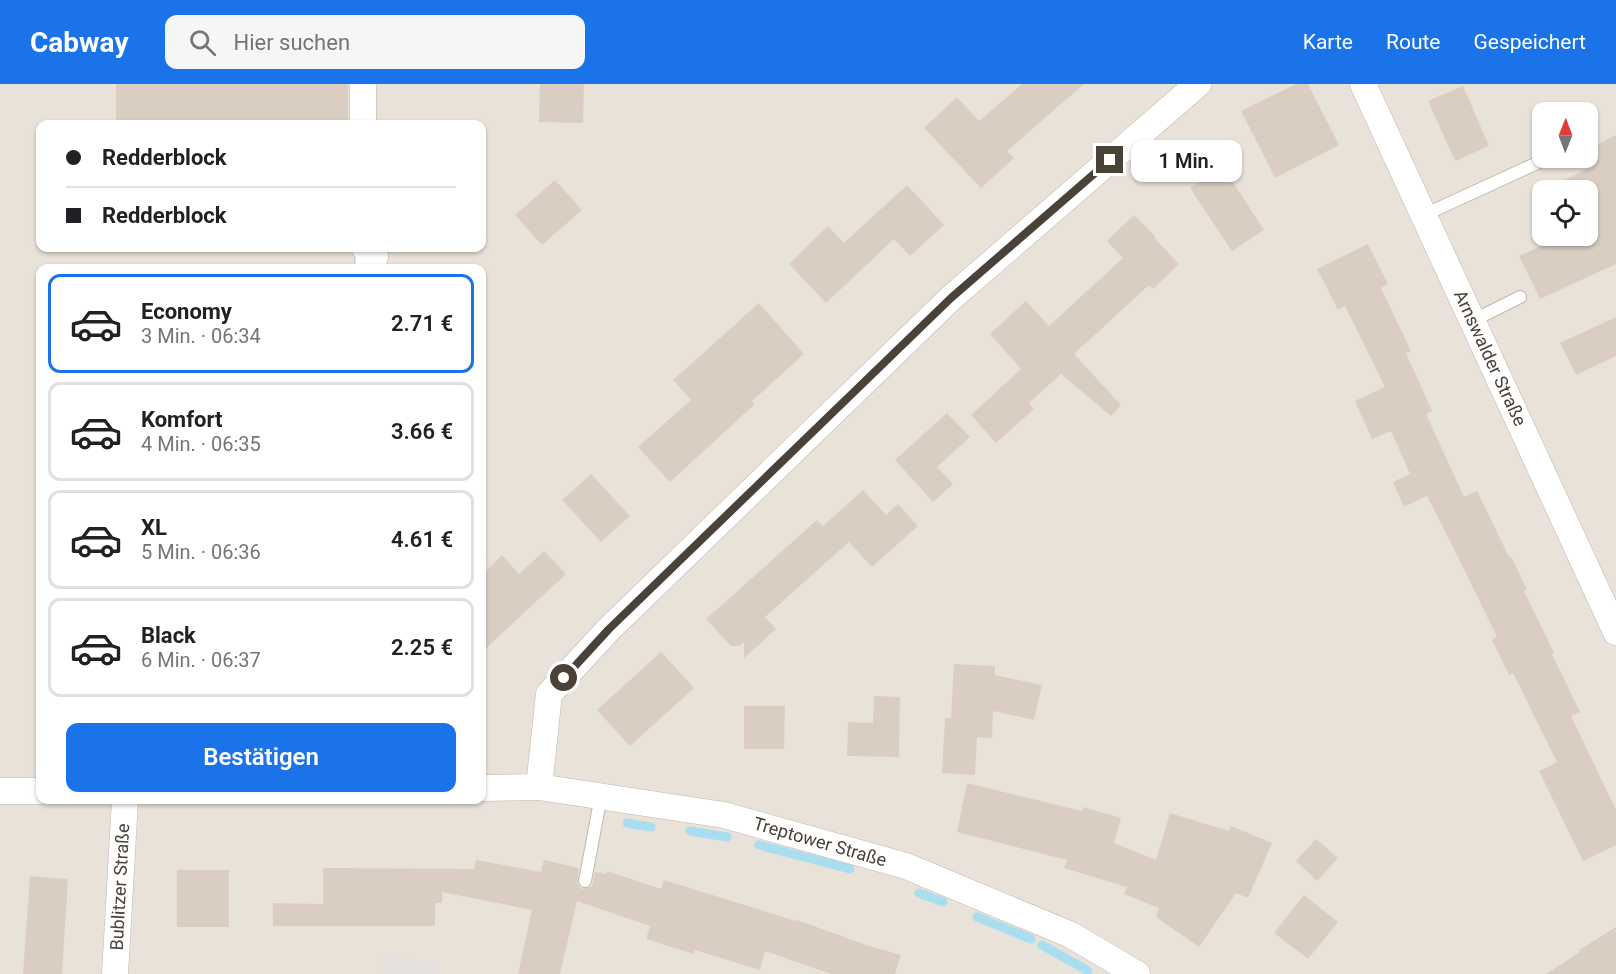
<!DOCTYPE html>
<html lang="de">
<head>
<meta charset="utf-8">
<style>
  body { margin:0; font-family:Roboto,sans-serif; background:#f6f6f6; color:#202124; height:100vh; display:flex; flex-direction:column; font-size:22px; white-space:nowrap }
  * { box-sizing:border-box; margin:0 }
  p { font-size:20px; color:#757577 }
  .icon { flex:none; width:33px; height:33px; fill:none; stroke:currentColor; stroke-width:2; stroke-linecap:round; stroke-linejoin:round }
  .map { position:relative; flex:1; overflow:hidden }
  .details { position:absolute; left:36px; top:180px; width:450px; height:540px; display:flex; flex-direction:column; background:#fff; border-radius:12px; box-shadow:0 2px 4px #0004 }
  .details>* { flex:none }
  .banner { position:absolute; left:36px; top:36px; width:450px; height:132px; border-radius:12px; box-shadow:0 2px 4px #0004; display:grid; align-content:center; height:132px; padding:0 30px; background:#fff }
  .needle { width:39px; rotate:1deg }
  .buttons { position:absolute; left:1532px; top:18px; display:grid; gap:12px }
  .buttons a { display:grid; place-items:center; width:66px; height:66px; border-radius:12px; background:#fff; box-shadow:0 2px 4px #0004; font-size:30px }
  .end { position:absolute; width:27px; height:27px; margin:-14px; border:8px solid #4a4139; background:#fff; box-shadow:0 0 0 3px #fff }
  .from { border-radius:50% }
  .bubble { position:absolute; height:42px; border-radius:12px; background:#fff; box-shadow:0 2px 4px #0004; font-size:20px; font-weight:600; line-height:42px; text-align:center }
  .banner b { display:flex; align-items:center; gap:21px; height:57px; font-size:22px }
  .banner b+b { border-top:2px solid #e0e0e0 }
  .banner i { width:15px; height:15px; background:#202124 }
  ul { padding:10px 0 0; list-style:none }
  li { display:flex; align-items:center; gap:18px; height:99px; margin:0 12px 9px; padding:0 18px; border:3px solid #e0e0e0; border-radius:12px }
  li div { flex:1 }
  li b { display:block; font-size:22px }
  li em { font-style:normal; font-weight:600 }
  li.current { border-color:#1a73e8 }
  li>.icon { width:54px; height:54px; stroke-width:1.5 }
  .button { display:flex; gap:12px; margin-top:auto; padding:12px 30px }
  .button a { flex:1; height:69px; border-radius:12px; background:#1a73e8; color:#fff; font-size:24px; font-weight:600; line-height:69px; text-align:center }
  header { display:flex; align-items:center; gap:36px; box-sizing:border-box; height:84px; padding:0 30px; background:#1a73e8; color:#fff }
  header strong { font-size:28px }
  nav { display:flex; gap:33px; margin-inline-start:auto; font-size:21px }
  .search { width:420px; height:54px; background:#f6f6f6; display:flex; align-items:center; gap:15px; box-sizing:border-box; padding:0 21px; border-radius:12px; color:#757577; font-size:22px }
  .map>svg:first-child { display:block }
</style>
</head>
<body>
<header>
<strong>Cabway</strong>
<div class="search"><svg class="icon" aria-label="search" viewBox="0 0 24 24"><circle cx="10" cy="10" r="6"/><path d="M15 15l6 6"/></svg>Hier suchen</div>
<nav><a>Karte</a><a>Route</a><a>Gespeichert</a></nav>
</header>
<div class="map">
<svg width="1616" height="890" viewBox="0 0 1616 890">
  <rect width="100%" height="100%" fill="#f5f1eb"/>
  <path fill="#e9e2d9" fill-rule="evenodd" d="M0 0H1616V890H0ZM1542 28H1587V74H1542ZM40 40H482V164H40ZM1542 106H1587V152H1542ZM40 184H482V716H40Z"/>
  <polygon fill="#e4e1df" points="385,870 440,881 438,890 381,890"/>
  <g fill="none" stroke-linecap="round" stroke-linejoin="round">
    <g stroke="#a9ddf0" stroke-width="9">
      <polyline points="627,739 651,743"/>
      <polyline points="690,747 727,753"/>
      <polyline points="759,761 850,785"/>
      <polyline points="919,809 943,818"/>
      <polyline points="977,833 1031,855"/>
      <polyline points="1042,861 1088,887"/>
    </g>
  </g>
  <g fill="#dacec3">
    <rect x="116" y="0" width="232" height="40"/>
    <polygon points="540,0 584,0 583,39 539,38"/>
    <polygon points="1022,0 1084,0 1007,67 1014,74 981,104 924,44 957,13 979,37"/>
    <polygon points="1296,0 1308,0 1339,61 1275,94 1241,27"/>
    <polygon points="1463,2 1489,62 1455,77 1428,17"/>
    <polygon points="1616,51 1616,180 1540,215 1519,172 1563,152 1587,152 1587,106 1544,106 1587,85 1587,66"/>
    <polygon points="1223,83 1264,146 1232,167 1190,104"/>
    <polygon points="555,96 582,126 542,161 515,131"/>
    <polygon points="907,101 944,141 910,172 894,155 826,219 789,180 828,142 844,159"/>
    <polygon points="1134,131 1155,152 1154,154 1179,180 1153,205 1149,201 1074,270 1121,321 1111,332 1061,290 1029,319 1034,325 996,359 971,331 1021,285 990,250 1026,217 1049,242 1123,174 1107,157"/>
    <polygon points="1368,160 1388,200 1381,204 1411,267 1406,269 1432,327 1426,330 1464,413 1477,407 1509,473 1511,472 1527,506 1524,507 1554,569 1552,570 1580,628 1571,632 1616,726 1616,761 1583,777 1539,687 1557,678 1513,589 1509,591 1492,556 1497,553 1453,463 1427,412 1404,423 1393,398 1410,390 1391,347 1372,355 1355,317 1385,303 1345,222 1338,226 1317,185"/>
    <polygon points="759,219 804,270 752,317 755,320 670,398 638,363 691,316 673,296"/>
    <polygon points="1616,233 1616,272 1576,291 1560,259"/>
    <polygon points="947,329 970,353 937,383 953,400 933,418 895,376"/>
    <polygon points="591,390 630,432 601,458 562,416"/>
    <polygon points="863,406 886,431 898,420 918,442 872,483 849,458 765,533 776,545 744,574 744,558 740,562 731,562 706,535 817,436 823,442"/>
    <polygon points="544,467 566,490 482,568 482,491 502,471 519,490"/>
    <polygon points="661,568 694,604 630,662 597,626"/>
    <polygon points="954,580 995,582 995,591 1042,601 1034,636 993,627 992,654 977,653 975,691 942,689 945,634 951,635"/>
    <polygon points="874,612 900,613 899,673 847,672 848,638 873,639"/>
    <polygon points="744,622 785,622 784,665 744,665"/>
    <polygon points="967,699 1082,727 1083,723 1121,734 1114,759 1156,776 1170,729 1229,747 1231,742 1272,759 1248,814 1236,809 1199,863 1156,833 1159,824 1124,810 1127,803 1064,784 1067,776 957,748"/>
    <polygon points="1316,755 1338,774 1317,797 1296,777"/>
    <polygon points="476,776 541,788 544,776 579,784 577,799 580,804 584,805 592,802 595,788 606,790 607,787 661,805 664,796 796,837 797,836 869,862 901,871 895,890 831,890 765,867 760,886 695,866 694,870 646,855 650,842 577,817 560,890 518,890 532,826 442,808 442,819 435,819 435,842 273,842 273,819 323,820 323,784 474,785"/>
    <rect x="177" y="786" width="52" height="57"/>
    <polygon points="30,792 68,795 62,890 23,890"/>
    <polygon points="1304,811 1338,838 1308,875 1274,849"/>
    <polygon points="1616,843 1616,890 1546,890 1580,868 1579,866"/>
  </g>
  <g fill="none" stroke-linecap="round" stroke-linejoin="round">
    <defs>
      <g id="lane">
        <polyline points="1424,131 1548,74"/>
        <polyline points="361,184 362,164"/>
        <polyline points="1472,237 1520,213"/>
        <polyline points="585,797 601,712"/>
      </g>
      <g id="street">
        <polyline points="1363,0 1616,548"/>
        <polyline points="363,40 363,0"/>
        <polyline points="365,164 375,173"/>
        <polyline points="539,703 549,610 609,545 951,214 1198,0"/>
        <polyline points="482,704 539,703 724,731 906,782 1071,851 1137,890"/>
        <polyline points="0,707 40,707"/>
        <polyline points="115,890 125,716"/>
      </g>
    </defs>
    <use href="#lane" stroke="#c1b7ad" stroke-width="14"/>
    <use href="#street" stroke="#c1b7ad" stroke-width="27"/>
    <use href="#lane" stroke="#fff" stroke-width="12"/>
    <use href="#street" stroke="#fff" stroke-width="26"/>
  </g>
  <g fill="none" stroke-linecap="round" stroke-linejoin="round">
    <polyline stroke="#4a4139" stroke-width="8" points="564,594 609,545 951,214 1110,76"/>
  </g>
  <g text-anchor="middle" stroke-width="4.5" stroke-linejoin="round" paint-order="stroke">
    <g font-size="18" fill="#4a4139" stroke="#fff">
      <text transform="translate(1490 274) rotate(65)" y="6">Arnswalder Straße</text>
      <text transform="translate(820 758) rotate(16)" y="6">Treptower Straße</text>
      <text transform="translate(120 803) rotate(-87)" y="6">Bublitzer Straße</text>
    </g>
  </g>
</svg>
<div class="buttons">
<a><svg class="needle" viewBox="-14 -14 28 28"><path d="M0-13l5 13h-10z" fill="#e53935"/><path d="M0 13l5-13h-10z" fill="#757577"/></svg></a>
<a><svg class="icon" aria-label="locate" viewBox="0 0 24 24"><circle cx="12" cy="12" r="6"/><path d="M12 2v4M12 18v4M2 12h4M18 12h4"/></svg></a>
</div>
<i class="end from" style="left:564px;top:594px"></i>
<i class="end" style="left:1110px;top:76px"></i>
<div class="bubble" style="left:1131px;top:56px;width:111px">1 Min.</div>
<div class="banner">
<b><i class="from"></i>Redderblock</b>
<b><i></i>Redderblock</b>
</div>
<section class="details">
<ul>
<li class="current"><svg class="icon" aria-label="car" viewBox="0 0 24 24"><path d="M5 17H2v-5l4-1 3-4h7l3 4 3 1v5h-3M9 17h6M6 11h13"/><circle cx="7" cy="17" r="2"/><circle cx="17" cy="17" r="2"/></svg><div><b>Economy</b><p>3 Min. · 06:34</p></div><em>2.71 €</em></li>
<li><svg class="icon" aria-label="car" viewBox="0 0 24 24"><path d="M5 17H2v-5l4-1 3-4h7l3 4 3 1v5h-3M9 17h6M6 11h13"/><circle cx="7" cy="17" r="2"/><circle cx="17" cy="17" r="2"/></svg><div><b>Komfort</b><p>4 Min. · 06:35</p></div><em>3.66 €</em></li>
<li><svg class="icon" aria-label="car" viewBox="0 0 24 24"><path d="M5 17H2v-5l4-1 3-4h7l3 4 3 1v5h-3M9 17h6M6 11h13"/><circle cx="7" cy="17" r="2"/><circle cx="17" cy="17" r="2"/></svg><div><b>XL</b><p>5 Min. · 06:36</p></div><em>4.61 €</em></li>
<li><svg class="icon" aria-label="car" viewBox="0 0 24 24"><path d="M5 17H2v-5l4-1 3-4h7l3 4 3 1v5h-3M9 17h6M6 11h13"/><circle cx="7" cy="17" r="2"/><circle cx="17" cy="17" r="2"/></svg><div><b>Black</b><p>6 Min. · 06:37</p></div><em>2.25 €</em></li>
</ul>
<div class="button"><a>Bestätigen</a></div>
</section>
</div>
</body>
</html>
